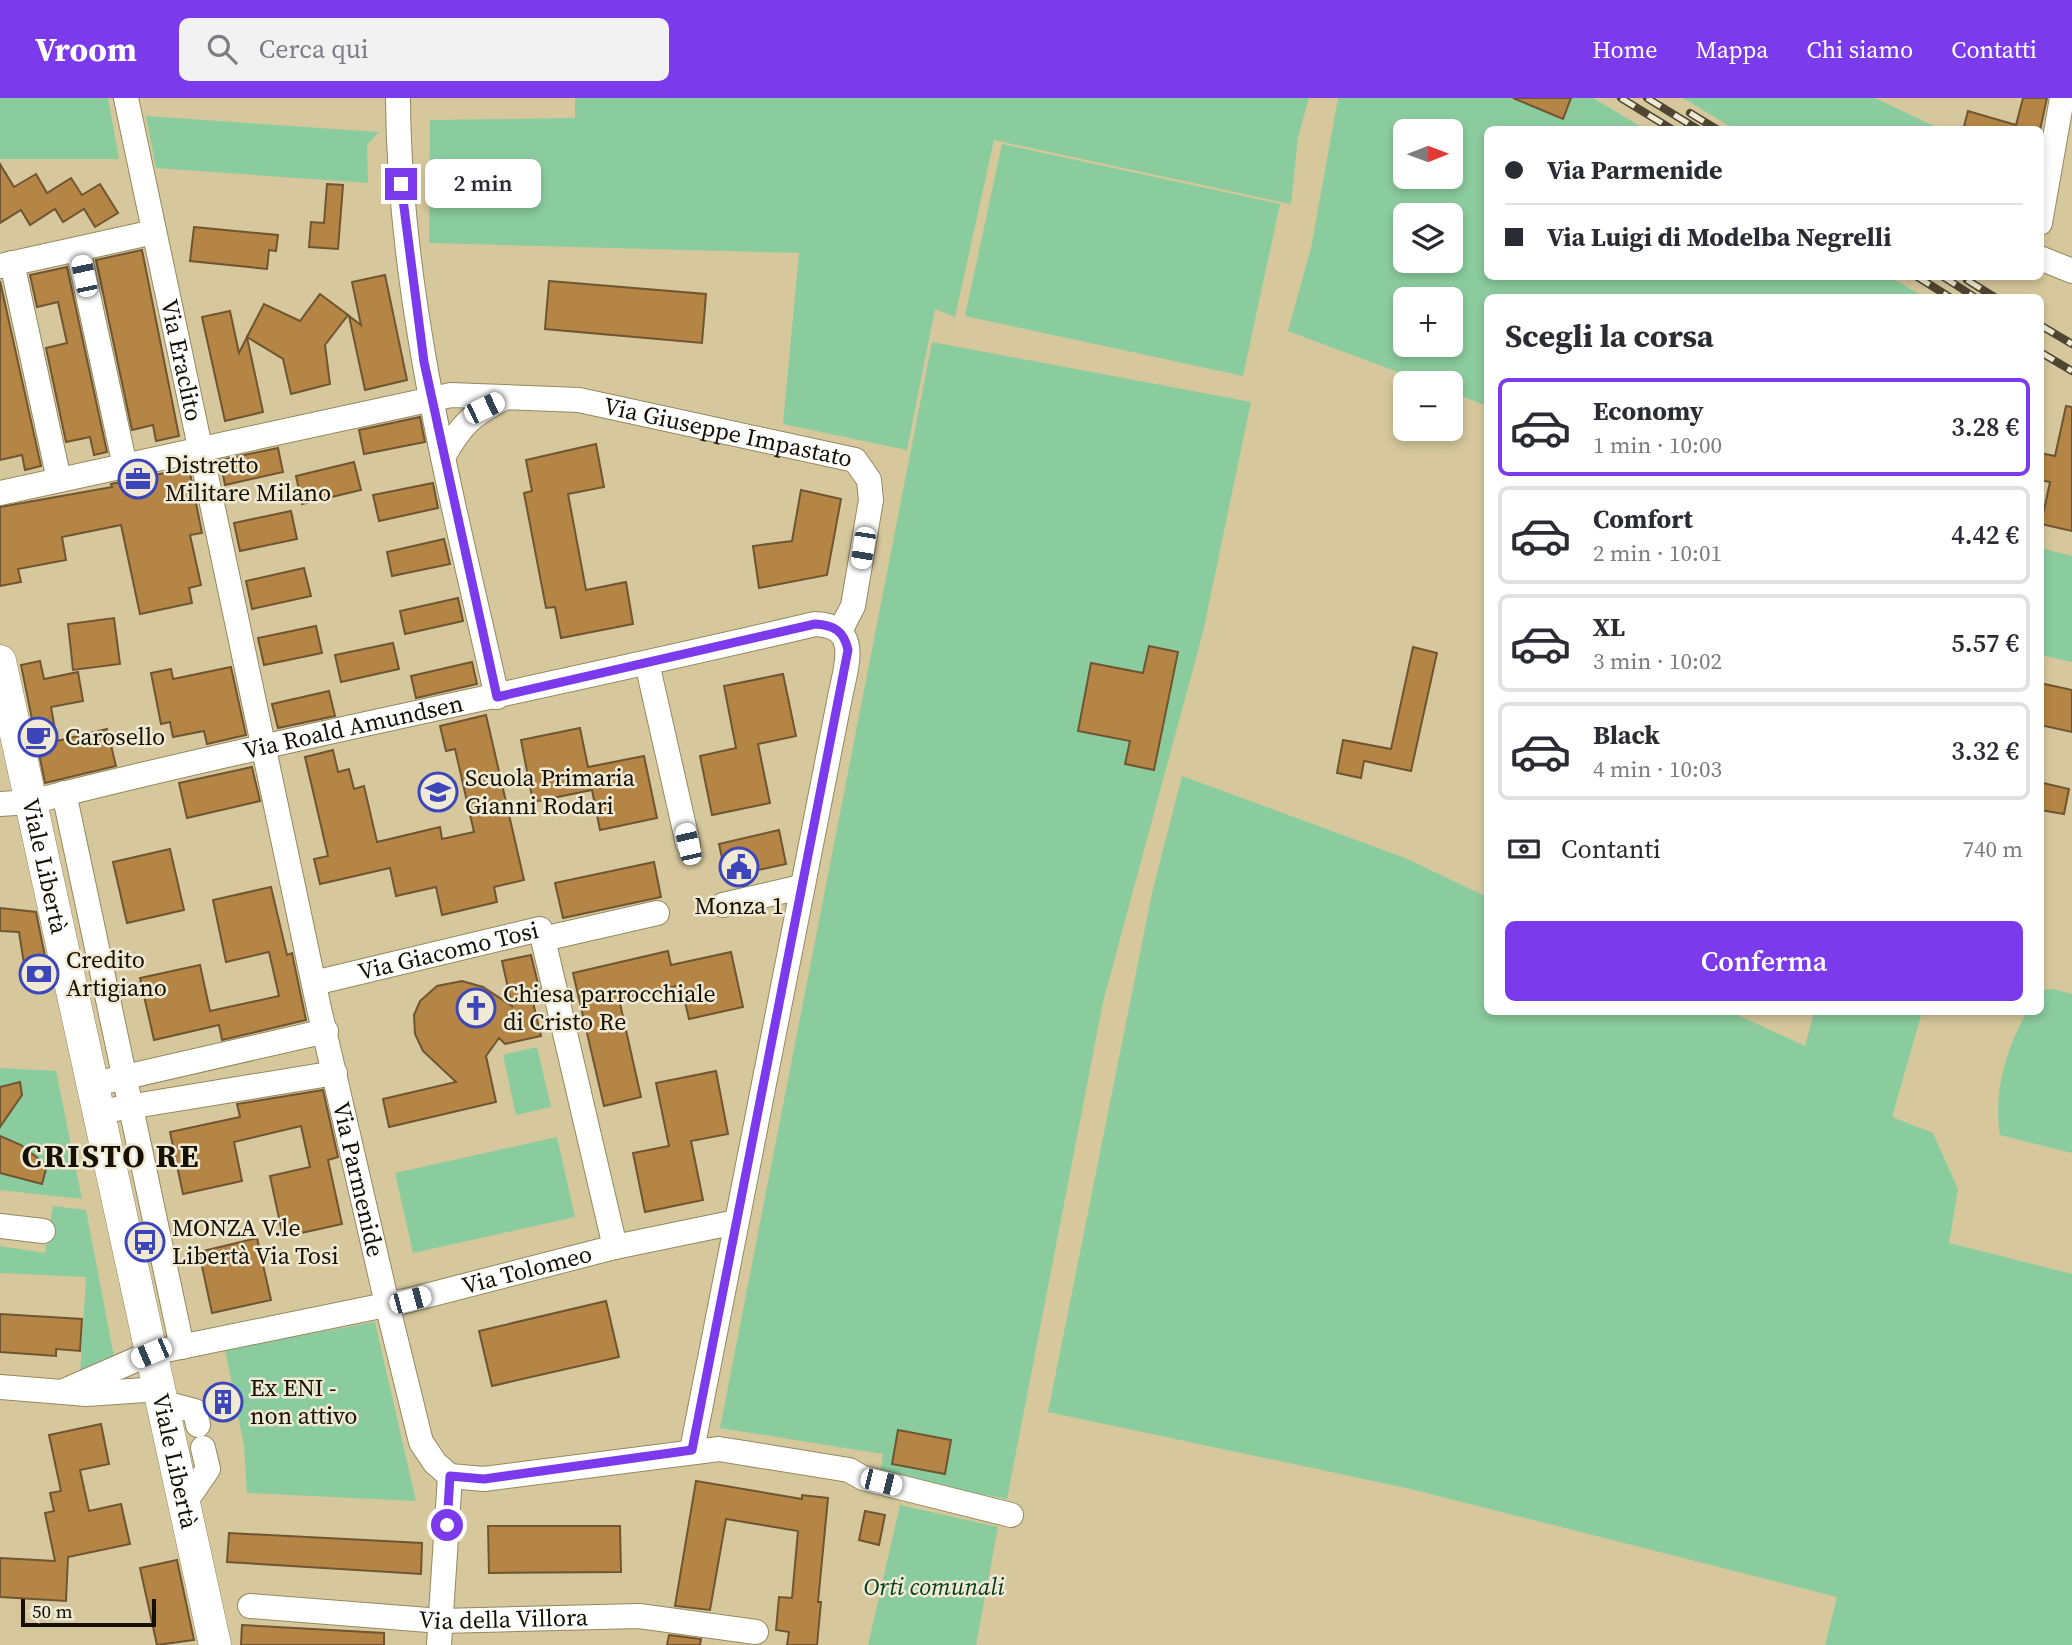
<!DOCTYPE html>
<html lang="it">
<head>
<meta charset="utf-8">
<style>
  body { margin:0; font-family:"Source Serif 4",serif; background:#f2f2f3; color:#2b2b33; height:100vh; display:flex; flex-direction:column; font-size:26px; white-space:nowrap }
  * { box-sizing:border-box; margin:0 }
  p { font-size:23px; color:#7c7c81 }
  .icon { flex:none; width:38px; height:38px; fill:none; stroke:currentColor; stroke-width:2; stroke-linecap:round; stroke-linejoin:round }
  .map { position:relative; flex:1; overflow:hidden }
  .sheet { position:absolute; left:1484px; top:196px; width:560px; height:721px; display:flex; flex-direction:column; background:#fff; border-radius:10px; box-shadow:0 4px 10px #0003 }
  .sheet>* { flex:none }
  .hud { position:absolute; left:1484px; top:28px; width:560px; height:154px; border-radius:10px; box-shadow:0 4px 10px #0003; display:grid; align-content:center; height:154px; padding:0 21px; background:#fff }
  .needle { width:46px; rotate:89deg }
  .controls { position:absolute; left:1393px; top:21px; display:grid; gap:14px }
  .controls a { display:grid; place-items:center; width:70px; height:70px; border-radius:10px; background:#fff; box-shadow:0 4px 10px #0003; font-size:35px }
  .scale { position:absolute; left:21px; bottom:18px; width:135px; box-sizing:border-box; padding-left:7px; border:4px solid #151002; border-top:0; font-size:19px; line-height:24px; white-space:nowrap; color:#151002; -webkit-text-stroke:5px #f0e9d3; paint-order:stroke }
  .end { position:absolute; width:32px; height:32px; margin:-16px; border:9px solid #7c3aed; background:#fff; box-shadow:0 0 0 4px #fff }
  .from { border-radius:50% }
  .bubble { position:absolute; height:49px; border-radius:10px; background:#fff; box-shadow:0 4px 10px #0003; font-size:23px; font-weight:600; line-height:49px; text-align:center }
  .car { position:absolute; width:21px; height:42px; margin:-21px -10px; border-radius:9px; box-shadow:0 0 5px 2px #0007; background:linear-gradient(#fff 24%,#345 0 40%,#fff 0 76%,#345 0 86%,#fff 0) }
  .hud b { display:flex; align-items:center; gap:24px; height:66px; font-size:26px }
  .hud b+b { border-top:2px solid #e1e1e2 }
  .hud i { width:18px; height:18px; background:#2b2b33 }
  ul { padding:0; list-style:none }
  li { display:flex; align-items:center; gap:21px; height:98px; margin:0 14px 10px; padding:0 7px; border:4px solid #e1e1e2; border-radius:10px }
  li div { flex:1 }
  li b { display:block; font-size:26px }
  li em { font-style:normal; font-weight:600 }
  li.active { border-color:#7c3aed }
  li>.icon { width:63px; height:63px; stroke-width:1.5 }
  h2 { padding:0 21px; font-size:32px; line-height:84px }
  .pay { display:flex; align-items:center; gap:18px; height:77px; padding:0 21px; font-size:26px }
  .pay p { margin-inline-start:auto }
  .cta { display:flex; gap:14px; margin-top:auto; padding:14px 21px }
  .cta a { flex:1; height:80px; border-radius:10px; background:#7c3aed; color:#fff; font-size:28px; font-weight:600; line-height:80px; text-align:center }
  header { display:flex; align-items:center; gap:42px; box-sizing:border-box; height:98px; padding:0 35px; background:#7c3aed; color:#fff }
  header strong { font-size:33px }
  nav { display:flex; gap:38px; margin-inline-start:auto; font-size:24px }
  .search { width:490px; height:63px; background:#f2f2f3; display:flex; align-items:center; gap:18px; box-sizing:border-box; padding:0 24px; border-radius:10px; color:#7c7c81; font-size:26px }
  .map>svg:first-child { display:block }
</style>
</head>
<body>
<header>
<strong>Vroom</strong>
<div class="search"><svg class="icon" aria-label="search" viewBox="0 0 24 24"><circle cx="10" cy="10" r="6"/><path d="M15 15l6 6"/></svg>Cerca qui</div>
<nav><a>Home</a><a>Mappa</a><a>Chi siamo</a><a>Contatti</a></nav>
</header>
<div class="map">
<svg width="2072" height="1547" viewBox="0 0 2072 1547">
  <rect width="100%" height="100%" fill="#d6c89c"/>
  <g fill="#8bcc9e" fill-rule="evenodd">
    <polygon points="0,0 108,0 119,61 0,61"/>
    <polygon points="575,0 1309,0 1298,39 1291,106 994,42 955,219 935,211 907,352 783,326 799,155 429,145 430,22 575,20"/>
    <path d="M1338 0H1593L1645 31 1488 32V178L1890 179 1924 199 1488 200 1487 308 1451 294V285H1427L1288 233 1311 150ZM1405 33H1451V79H1405ZM1405 117H1451V163H1405ZM1405 201H1451V247H1405Z"/>
    <polygon points="1683,0 1875,0 1940,31 1734,31"/>
    <polygon points="146,18 379,34 367,47 368,85 156,70"/>
    <polygon points="1002,46 1280,106 1243,278 965,218"/>
    <polygon points="932,244 1251,304 1203,534 1103,904 1007,1401 880,1377 883,1356 720,1330"/>
    <polygon points="2040,450 2072,458 2072,564 2041,557"/>
    <polygon points="1182,678 1405,760 1487,799 1488,914 1731,914 1805,948 1814,914 1922,914 1892,1019 1933,1035 1958,1091 1949,1145 2072,1176 2072,1547 1825,1547 1837,1499 1411,1391 1048,1314 1152,795"/>
    <path d="M2053 891 2072 896V1055L2000 1037C1993 994 2006 951 2027 914H2040L2041 892Z"/>
    <polygon points="537,949 551,1009 516,1017 503,957"/>
    <polygon points="0,970 56,973 82,1101 0,1092"/>
    <polygon points="557,1039 575,1119 413,1155 395,1075"/>
    <polygon points="53,1108 86,1112 114,1259 80,1277 86,1179 0,1175 0,1148 45,1155"/>
    <polygon points="375,1224 416,1403 247,1395 244,1348 225,1251"/>
    <polygon points="900,1407 998,1429 976,1547 868,1547"/>
  </g>
  <g fill="#b48544" stroke="#6f5532" stroke-width="2">
    <polygon points="1513,0 1571,0 1563,21"/>
    <polygon points="2023,0 2047,0 2040,32 1975,32 1964,28 1968,13 2016,27"/>
    <polygon points="0,66 14,89 36,76 47,95 71,80 82,97 100,86 118,115 95,129 84,111 63,124 55,111 30,127 21,112 0,125"/>
    <polygon points="327,86 343,87 338,151 309,149 311,124 324,125"/>
    <polygon points="194,129 278,137 276,153 269,152 267,171 190,163"/>
    <polygon points="142,152 179,338 156,343 153,327 132,332 96,162"/>
    <polygon points="67,169 107,354 94,357 90,339 66,344 46,250 67,245 58,204 37,209 30,177"/>
    <polygon points="385,177 407,282 365,292 349,218 361,227 352,184"/>
    <polygon points="0,183 41,368 25,372 22,357 0,362"/>
    <polygon points="549,183 706,196 702,245 545,231"/>
    <polygon points="320,196 348,217 325,247 330,286 291,296 283,261 247,239 264,206 300,223"/>
    <polygon points="230,213 239,255 247,239 263,314 225,323 202,219"/>
    <polygon points="2066,308 2072,309 2072,433 2041,426 2050,384 2040,382 2040,355 2055,358"/>
    <polygon points="420,319 425,344 364,356 359,332"/>
    <polygon points="596,346 604,389 568,396 586,492 626,484 633,526 561,540 555,509 546,510 524,395 532,393 526,362"/>
    <polygon points="278,350 283,374 225,387 220,362"/>
    <polygon points="354,364 361,392 302,406 296,378"/>
    <polygon points="189,370 202,435 190,437 201,487 189,490 192,505 140,516 121,427 62,439 66,462 18,471 21,484 0,488 0,409 112,389 111,386"/>
    <polygon points="433,385 438,410 379,423 373,397"/>
    <polygon points="801,392 841,401 827,477 759,490 753,448 792,443"/>
    <polygon points="291,413 297,441 240,453 234,425"/>
    <polygon points="444,441 450,466 392,478 387,454"/>
    <polygon points="304,470 311,498 252,511 246,483"/>
    <polygon points="458,500 463,523 405,536 400,513"/>
    <polygon points="114,520 120,566 73,572 68,526"/>
    <polygon points="316,528 322,555 264,567 258,540"/>
    <polygon points="393,545 399,571 341,584 335,557"/>
    <polygon points="1149,548 1178,554 1154,672 1125,666 1130,643 1078,633 1091,565 1143,575"/>
    <polygon points="1413,549 1437,555 1411,673 1364,663 1361,680 1337,675 1343,642 1391,651"/>
    <polygon points="40,563 44,581 78,574 83,603 51,609 57,643 107,631 116,668 45,685 21,567"/>
    <polygon points="472,564 477,586 416,600 411,578"/>
    <polygon points="231,569 246,637 207,646 204,633 173,639 170,624 161,626 151,575 171,571 173,581"/>
    <polygon points="783,576 796,638 758,646 770,705 712,717 700,658 736,650 724,588"/>
    <polygon points="2040,585 2072,592 2072,634 2040,627"/>
    <polygon points="329,593 335,618 278,630 272,606"/>
    <polygon points="486,617 524,782 494,789 497,804 442,817 436,789 396,798 390,770 320,786 314,761 328,758 305,659 333,652 338,674 349,671 354,691 364,688 377,744 440,729 442,741 474,734 455,651 446,653 440,628"/>
    <polygon points="580,630 588,669 644,658 657,720 600,732 592,692 533,704 521,642"/>
    <polygon points="252,669 260,703 187,720 179,685"/>
    <polygon points="2043,685 2069,691 2064,716 2040,712"/>
    <polygon points="779,732 786,766 726,779 719,746"/>
    <polygon points="170,751 184,812 127,825 113,764"/>
    <polygon points="654,764 661,799 563,820 555,785"/>
    <polygon points="271,789 287,857 292,855 306,922 222,942 219,927 154,942 140,880 200,867 210,913 279,898 269,854 226,864 213,802"/>
    <polygon points="0,810 36,814 51,888 28,891 19,834 0,833"/>
    <polygon points="668,853 671,867 731,854 743,909 689,921 681,887 619,901 641,999 604,1008 573,875"/>
    <polygon points="531,857 540,894 531,896 541,938 505,946 499,940 486,958 496,1004 389,1029 383,1001 456,984 423,953 415,936 414,917 420,903 437,888 462,883 483,889 512,908 502,863"/>
    <polygon points="716,973 728,1036 691,1043 703,1102 645,1114 633,1055 669,1048 656,985"/>
    <polygon points="20,984 22,997 0,1029 0,989"/>
    <polygon points="323,992 338,1059 328,1062 342,1126 283,1139 270,1078 310,1069 301,1028 234,1044 242,1083 183,1096 170,1034 240,1019 237,1006"/>
    <polygon points="0,1038 21,1047 40,1062 46,1071 42,1086 0,1075"/>
    <polygon points="257,1140 271,1202 212,1215 199,1154"/>
    <polygon points="606,1203 619,1259 492,1288 479,1233"/>
    <polygon points="0,1216 82,1221 80,1253 56,1251 56,1258 0,1254"/>
    <polygon points="101,1326 109,1366 80,1372 89,1413 121,1406 130,1446 68,1459 66,1503 0,1499 0,1460 55,1463 45,1415 54,1413 50,1395 61,1393 49,1337"/>
    <polygon points="898,1332 951,1342 945,1376 892,1366"/>
    <polygon points="696,1383 802,1401 802,1397 828,1400 818,1504 821,1504 817,1547 787,1547 789,1534 776,1532 779,1499 792,1500 798,1433 726,1421 710,1512 675,1508"/>
    <polygon points="865,1413 885,1417 879,1447 859,1442"/>
    <polygon points="488,1428 620,1428 621,1474 489,1475"/>
    <polygon points="229,1435 422,1445 421,1476 227,1464"/>
    <polygon points="177,1462 194,1542 157,1547 140,1470"/>
    <polygon points="242,1527 384,1535 384,1547 241,1547"/>
    <polygon points="669,1537 701,1541 700,1547 667,1547"/>
  </g>
  <g fill="none" stroke-linecap="round" stroke-linejoin="round">
    <defs>
      <g id="minor">
        <path id="s1" d="M126 0 318 906 387 1206 421 1344 435 1365 450 1378"/>
        <path d="M398 0C399 203 453 402 497 599"/>
        <polyline points="2040,125 2062,0"/>
        <polyline points="78,151 125,368"/>
        <polyline points="2040,160 2072,173"/>
        <polyline points="12,165 59,382"/>
        <polyline points="0,168 154,134"/>
        <path d="M443 359C461 327 472 316 506 299"/>
        <path id="s2" d="M0 395 451 297 579 302 855 362 869 382 871 402 853 508 840 533"/>
        <polyline points="647,565 688,746"/>
        <polyline points="64,695 182,1249"/>
        <path id="s3" d="M0 706 31 704C291 638 554 588 815 526 862 528 846 568 840 599L692 1352"/>
        <polyline points="723,807 801,789"/>
        <polyline points="543,841 615,1149"/>
        <path id="s4" d="M314 885 540 831 543 841 657 815"/>
        <polyline points="108,983 326,933"/>
        <polyline points="116,1011 335,975"/>
        <polyline points="0,1128 43,1133"/>
        <polyline points="0,1289 87,1296 159,1291"/>
        <path id="s5" d="M64 1293 151 1255 410 1202 615 1149 736 1124"/>
        <polyline points="161,1304 195,1313 198,1327"/>
        <polyline points="450,1378 484,1381 719,1351 849,1372 863,1380 1011,1417"/>
        <polyline points="184,1406 208,1371 203,1350"/>
        <path id="s6" d="M250 1508 441 1523 639 1518 756 1534"/>
        <polyline points="439,1547 450,1378"/>
      </g>
      <g id="major">
        <path id="s7" d="M0 563 215 1547"/>
      </g>
    </defs>
    <use href="#minor" stroke="#94885d" stroke-width="26"/>
    <use href="#major" stroke="#94885d" stroke-width="33"/>
    <use href="#minor" stroke="#fff" stroke-width="24"/>
    <use href="#major" stroke="#fff" stroke-width="32"/>
    <defs>
      <g id="rail">
        <polyline points="1621,0 1673,32"/>
        <polyline points="1647,0 1699,32"/>
        <polyline points="1690,15 1718,32"/>
        <polyline points="1916,178 1951,200"/>
        <polyline points="1942,178 1976,200"/>
        <polyline points="1967,182 1996,200"/>
        <polyline points="2040,227 2072,246"/>
        <polyline points="2040,254 2072,273"/>
      </g>
    </defs>
    <use href="#rail" stroke="#4e4630" stroke-width="8"/>
    <use href="#rail" stroke="#f0e9d3" stroke-width="5" stroke-dasharray="16" stroke-linecap="butt"/>
  </g>
  <g fill="none" stroke-linecap="round" stroke-linejoin="round">
    <path stroke="#7c3aed" stroke-width="9" d="M401 86 424 264 497 599 815 526C834 527 844 533 848 552L692 1352 484 1381 450 1378 447 1427"/>
  </g>
  <defs>
    <symbol id="office-ring" viewBox="-11 -11 22 22"><circle r="9.5" fill="#f0e9d3" stroke="#3c46ba" stroke-width="1.5"/><path d="M-6-3h4V-5.5h4V-3h4V5H-6ZM-1-4.5V-3h2v-1.5ZM-6 0V1H6V0Z" fill="#3c46ba"/></symbol>
    <symbol id="cafe-ring" viewBox="-11 -11 22 22"><circle r="9.5" fill="#f0e9d3" stroke="#3c46ba" stroke-width="1.5"/><path d="M-5.5-4.5H6V0H3Q3 3.5 0 3.5H-2.5Q-5.5 3.5-5.5 0ZM3-3.2v2h1.7v-2ZM-6 4.5H4V6H-6Z" fill="#3c46ba"/></symbol>
    <symbol id="school-ring" viewBox="-11 -11 22 22"><circle r="9.5" fill="#f0e9d3" stroke="#3c46ba" stroke-width="1.5"/><path d="M0-5L7-2L0 1L-7-2ZM-4 1L0 2.5L4 1V4Q0 6-4 4Z" fill="#3c46ba"/></symbol>
    <symbol id="civic-ring" viewBox="-11 -11 22 22"><circle r="9.5" fill="#f0e9d3" stroke="#3c46ba" stroke-width="1.5"/><path d="M-.6-6.5H3V-4.5H.6V-3L4-1V1h2V6H-6V1h2V-1L-.6-3ZM-1.2 2.5V6h2.4V2.5Z" fill="#3c46ba"/></symbol>
    <symbol id="bank-ring" viewBox="-11 -11 22 22"><circle r="9.5" fill="#f0e9d3" stroke="#3c46ba" stroke-width="1.5"/><path d="M-6-4H6V4H-6ZM0-2.3a2.3 2.3 0 1 0 0 4.6a2.3 2.3 0 1 0 0-4.6Z" fill="#3c46ba"/></symbol>
    <symbol id="church-ring" viewBox="-11 -11 22 22"><circle r="9.5" fill="#f0e9d3" stroke="#3c46ba" stroke-width="1.5"/><path d="M-1.2-6h2.4v3.5h3.3v2.4h-3.3V6h-2.4V-.1h-3.3v-2.4h3.3Z" fill="#3c46ba"/></symbol>
    <symbol id="bus-ring" viewBox="-11 -11 22 22"><circle r="9.5" fill="#f0e9d3" stroke="#3c46ba" stroke-width="1.5"/><path d="M-5-6H5V4H4V6H2V4H-2V6H-4V4H-5ZM-3.5-4V0h7V-4ZM-3.5 1.2v1.5H-2V1.2ZM2 1.2v1.5H3.5V1.2Z" fill="#3c46ba"/></symbol>
    <symbol id="building-ring" viewBox="-11 -11 22 22"><circle r="9.5" fill="#f0e9d3" stroke="#3c46ba" stroke-width="1.5"/><path d="M-4-6H4V6H1V3H-1V6H-4ZM-2.5-4.3h1.7v1.8h-1.7ZM.8-4.3h1.7v1.8H.8ZM-2.5-1h1.7V.8h-1.7ZM.8-1h1.7V.8H.8Z" fill="#3c46ba"/></symbol>
  </defs>
  <g fill-rule="evenodd">
    <use href="#office-ring" x="116" y="359" width="44" height="44"/>
    <use href="#cafe-ring" x="16" y="617" width="44" height="44"/>
    <use href="#school-ring" x="416" y="672" width="44" height="44"/>
    <use href="#civic-ring" x="717" y="747" width="44" height="44"/>
    <use href="#bank-ring" x="17" y="854" width="44" height="44"/>
    <use href="#church-ring" x="454" y="888" width="44" height="44"/>
    <use href="#bus-ring" x="123" y="1122" width="44" height="44"/>
    <use href="#building-ring" x="201" y="1282" width="44" height="44"/>
  </g>
  <g text-anchor="middle" stroke-width="5" stroke-linejoin="round" paint-order="stroke">
    <g font-size="24" fill="#151002" stroke="#f0e9d3">
      <text dy="8" stroke="none"><textPath href="#s1" startOffset="268">Via Eraclito</textPath></text>
      <text dy="8" stroke="none"><textPath href="#s2" startOffset="742">Via Giuseppe Impastato</textPath></text>
      <text dy="8" stroke="none"><textPath href="#s3" startOffset="362">Via Roald Amundsen</textPath></text>
      <text dy="8" stroke="none"><textPath href="#s7" startOffset="210">Viale Libertà</textPath></text>
      <text dy="8" stroke="none"><textPath href="#s4" startOffset="138">Via Giacomo Tosi</textPath></text>
      <text dy="8" stroke="none"><textPath href="#s1" startOffset="1106">Via Parmenide</textPath></text>
      <text dy="8" stroke="none"><textPath href="#s5" startOffset="480">Via Tolomeo</textPath></text>
      <text dy="8" stroke="none"><textPath href="#s7" startOffset="819">Viale Libertà</textPath></text>
      <text dy="8" stroke="none"><textPath href="#s6" startOffset="254">Via della Villora</textPath></text>
    </g>
    <g font-size="24" fill="#151002" stroke="#f0e9d3" text-anchor="start">
      <text x="165" y="375">Distretto<tspan x="165" dy="28">Militare Milano</tspan></text>
      <text x="65" y="647">Carosello</text>
      <text x="465" y="688">Scuola Primaria<tspan x="465" dy="28">Gianni Rodari</tspan></text>
      <text x="739" y="816" text-anchor="middle">Monza 1</text>
      <text x="66" y="870">Credito<tspan x="66" dy="28">Artigiano</tspan></text>
      <text x="503" y="904">Chiesa parrocchiale<tspan x="503" dy="28">di Cristo Re</tspan></text>
      <text x="172" y="1138">MONZA V.le<tspan x="172" dy="28">Libertà Via Tosi</tspan></text>
      <text x="250" y="1298">Ex ENI -<tspan x="250" dy="28">non attivo</tspan></text>
    </g>
    <g font-size="24" font-style="italic" fill="#013b1c" stroke="#f0e9d3">
      <text x="934" y="1497">Orti comunali</text>
    </g>
    <g font-size="32" font-weight="bold" letter-spacing="2" fill="#151002" stroke="#f0e9d3">
      <text x="111" y="1069">CRISTO RE</text>
    </g>
  </g>
</svg>
<div class="controls">
<a><svg class="needle" viewBox="-14 -14 28 28"><path d="M0-13l5 13h-10z" fill="#e53935"/><path d="M0 13l5-13h-10z" fill="#7c7c81"/></svg></a>
<a><svg class="icon" aria-label="layers" viewBox="0 0 24 24"><path d="M12 4l9 5-9 5-9-5zM3 14l9 5 9-5"/></svg></a>
<a>+</a>
<a>−</a>
</div>
<div class="scale">50 m</div>
<i class="end from" style="left:447px;top:1427px"></i>
<i class="end" style="left:401px;top:86px"></i>
<div class="bubble" style="left:425px;top:61px;width:116px">2 min</div>
<i class="car" style="left:84px;top:178px;rotate:348deg"></i>
<i class="car" style="left:484px;top:310px;rotate:64deg"></i>
<i class="car" style="left:863px;top:450px;rotate:189deg"></i>
<i class="car" style="left:688px;top:746px;rotate:347deg"></i>
<i class="car" style="left:410px;top:1202px;rotate:75deg"></i>
<i class="car" style="left:151px;top:1255px;rotate:247deg"></i>
<i class="car" style="left:881px;top:1384px;rotate:104deg"></i>
<div class="hud">
<b><i class="from"></i>Via Parmenide</b>
<b><i></i>Via Luigi di Modelba Negrelli</b>
</div>
<section class="sheet">
<h2>Scegli la corsa</h2>
<ul>
<li class="active"><svg class="icon" aria-label="car" viewBox="0 0 24 24"><path d="M5 17H2v-5l4-1 3-4h7l3 4 3 1v5h-3M9 17h6M6 11h13"/><circle cx="7" cy="17" r="2"/><circle cx="17" cy="17" r="2"/></svg><div><b>Economy</b><p>1 min · 10:00</p></div><em>3.28 €</em></li>
<li><svg class="icon" aria-label="car" viewBox="0 0 24 24"><path d="M5 17H2v-5l4-1 3-4h7l3 4 3 1v5h-3M9 17h6M6 11h13"/><circle cx="7" cy="17" r="2"/><circle cx="17" cy="17" r="2"/></svg><div><b>Comfort</b><p>2 min · 10:01</p></div><em>4.42 €</em></li>
<li><svg class="icon" aria-label="car" viewBox="0 0 24 24"><path d="M5 17H2v-5l4-1 3-4h7l3 4 3 1v5h-3M9 17h6M6 11h13"/><circle cx="7" cy="17" r="2"/><circle cx="17" cy="17" r="2"/></svg><div><b>XL</b><p>3 min · 10:02</p></div><em>5.57 €</em></li>
<li><svg class="icon" aria-label="car" viewBox="0 0 24 24"><path d="M5 17H2v-5l4-1 3-4h7l3 4 3 1v5h-3M9 17h6M6 11h13"/><circle cx="7" cy="17" r="2"/><circle cx="17" cy="17" r="2"/></svg><div><b>Black</b><p>4 min · 10:03</p></div><em>3.32 €</em></li>
</ul>
<div class="pay"><svg class="icon" aria-label="cash" viewBox="0 0 24 24"><path d="M3 7h18v10H3z"/><circle cx="12" cy="12" r="2"/></svg>Contanti<p>740 m</p></div>
<div class="cta"><a>Conferma</a></div>
</section>
</div>
</body>
</html>
